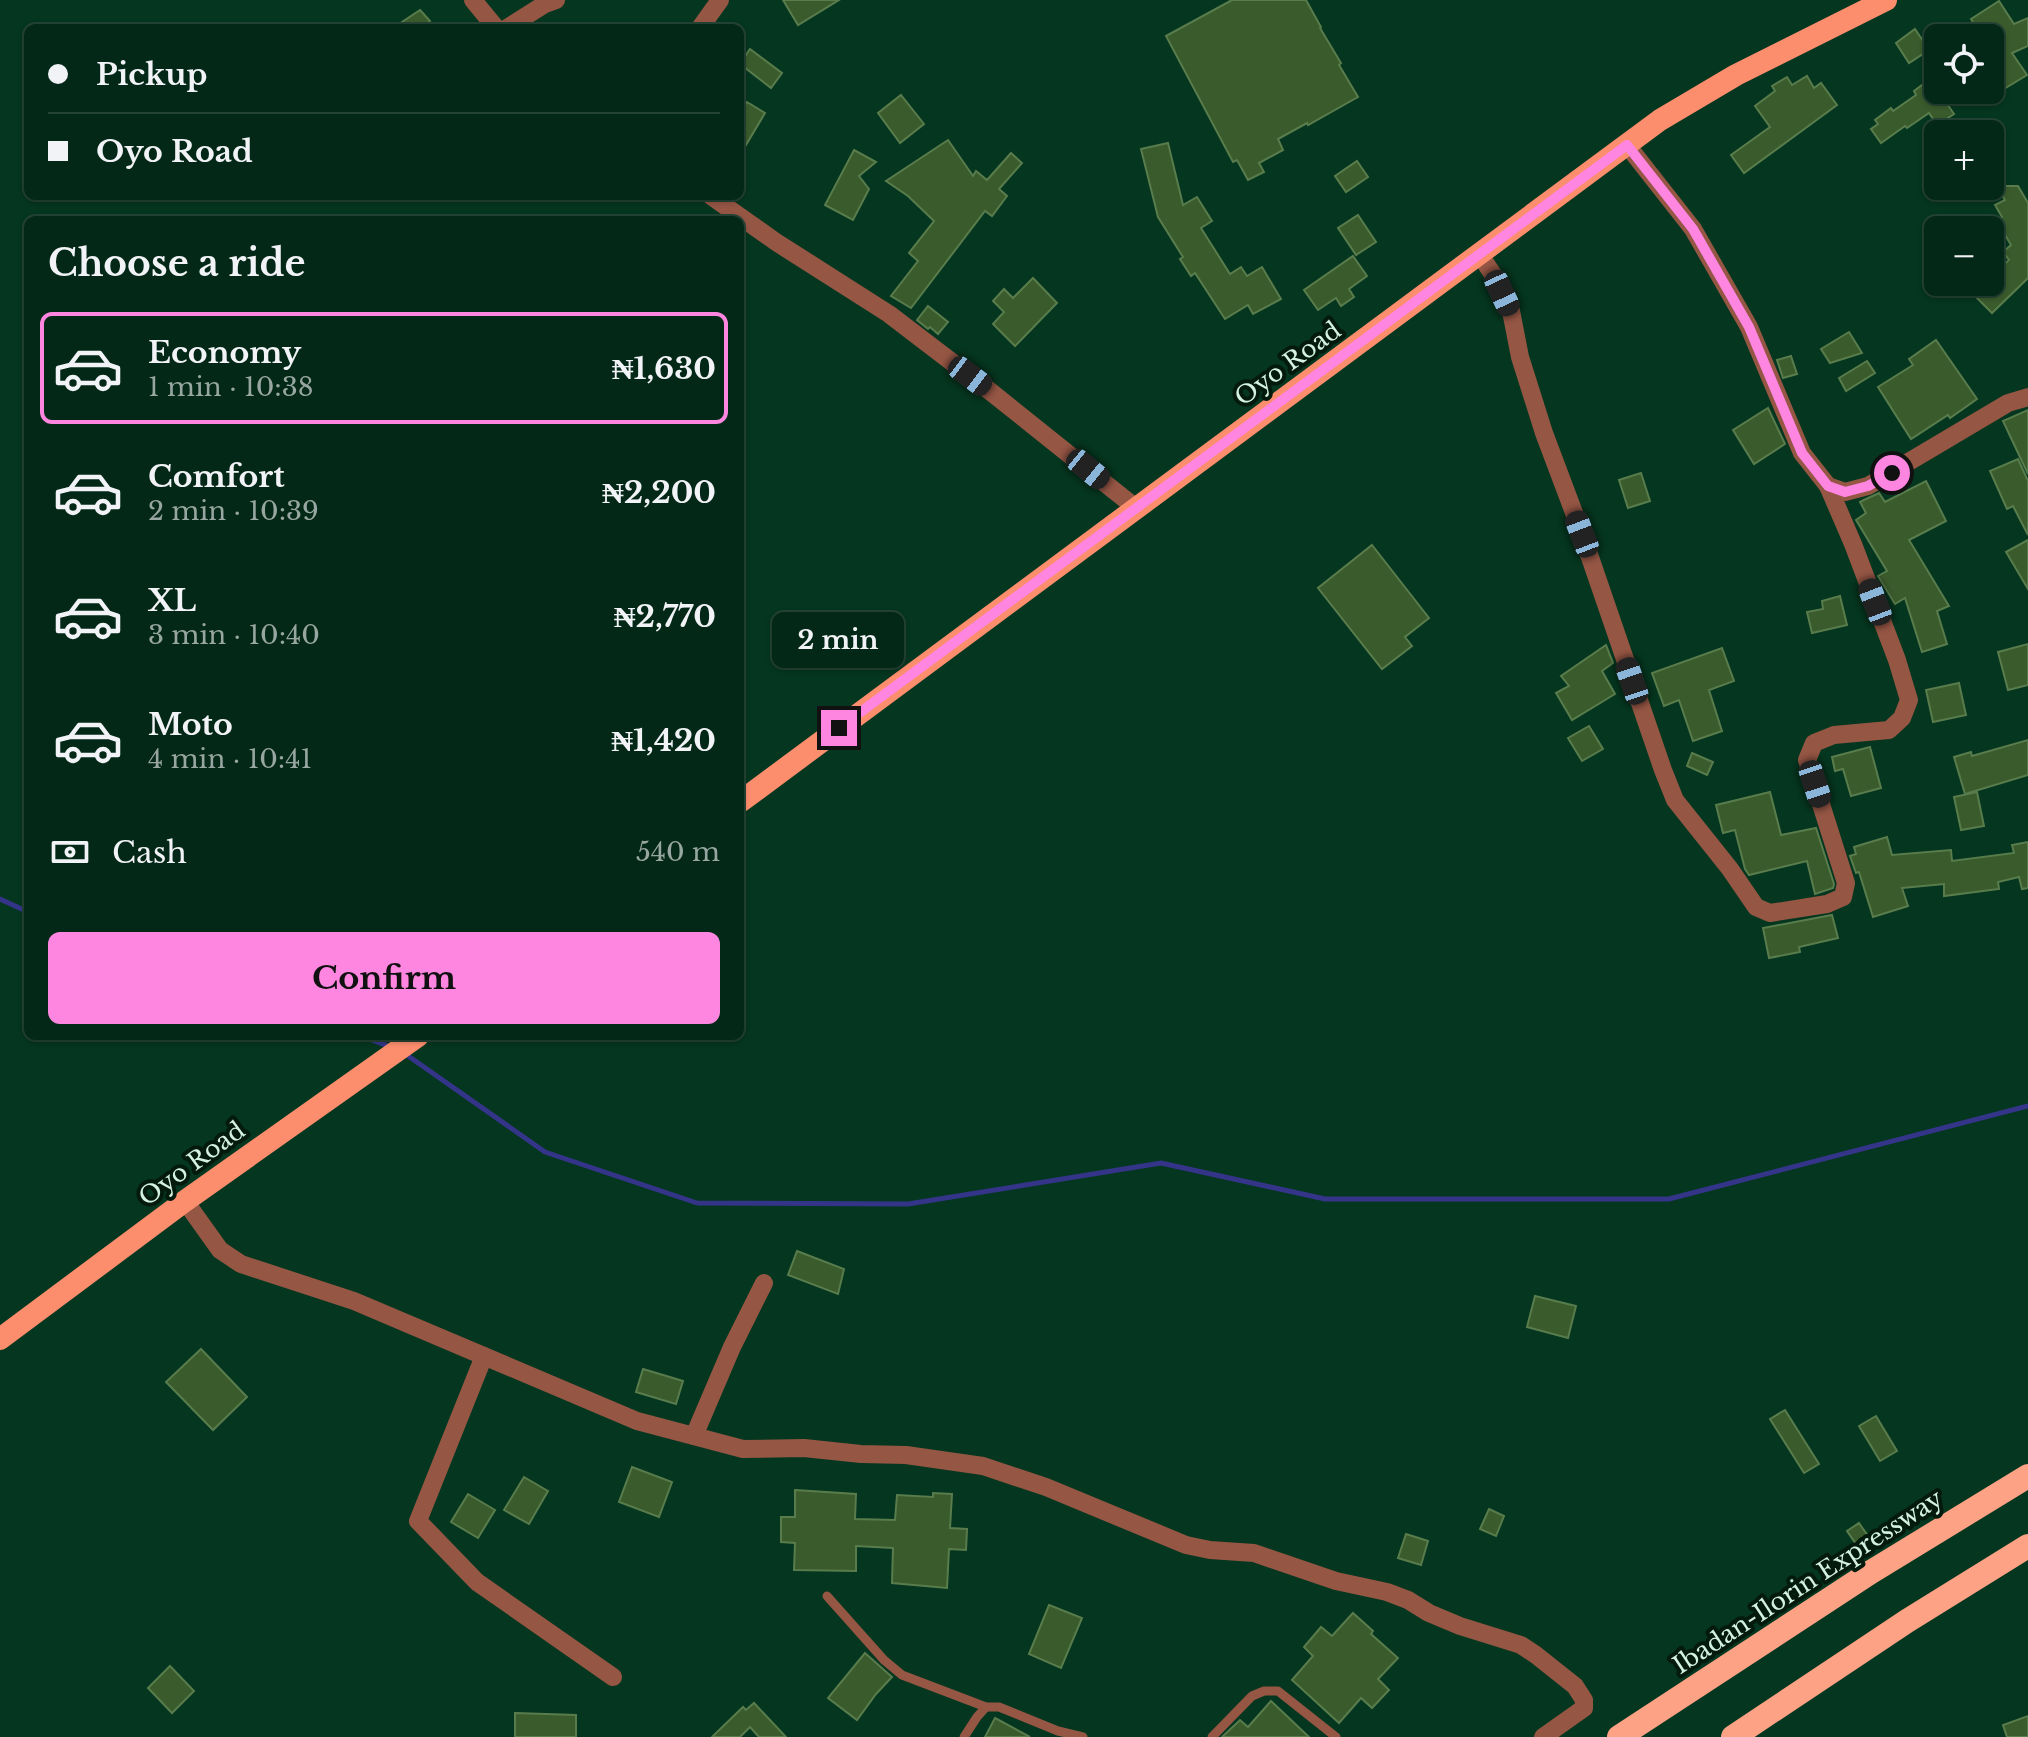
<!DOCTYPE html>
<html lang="en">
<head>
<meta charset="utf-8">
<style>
  body { margin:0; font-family:"Libre Baskerville",serif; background:#0d3020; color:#f1f3f6; height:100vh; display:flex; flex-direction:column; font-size:30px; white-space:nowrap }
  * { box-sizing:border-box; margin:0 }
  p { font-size:26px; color:#97a6a1 }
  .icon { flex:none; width:44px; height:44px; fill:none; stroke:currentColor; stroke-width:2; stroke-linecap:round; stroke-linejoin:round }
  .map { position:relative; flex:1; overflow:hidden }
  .panel { position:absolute; left:24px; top:216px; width:720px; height:824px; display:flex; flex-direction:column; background:#042817; border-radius:12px; box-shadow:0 2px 6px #0004,0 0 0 2px #254436 }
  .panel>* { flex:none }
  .top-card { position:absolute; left:24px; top:24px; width:720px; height:176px; border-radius:12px; box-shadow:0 2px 6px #0004,0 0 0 2px #254436; display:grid; align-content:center; height:176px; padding:0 24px; background:#042817 }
  .controls { position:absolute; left:1924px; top:24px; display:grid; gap:16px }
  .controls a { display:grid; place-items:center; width:80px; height:80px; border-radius:12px; background:#042817; box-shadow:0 2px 6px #0004,0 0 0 2px #254436; font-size:40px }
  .end { position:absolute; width:36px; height:36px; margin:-18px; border:10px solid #fe86e0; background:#111; box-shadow:0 0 0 4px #111 }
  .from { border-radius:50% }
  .bubble { position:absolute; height:56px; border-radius:12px; background:#042817; box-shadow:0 2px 6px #0004,0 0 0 2px #254436; font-size:26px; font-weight:800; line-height:56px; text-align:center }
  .car { position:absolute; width:24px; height:48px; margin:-24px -12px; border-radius:10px; box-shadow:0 0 6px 2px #0007; background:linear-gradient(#222 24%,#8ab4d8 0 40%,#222 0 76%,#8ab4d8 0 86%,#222 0) }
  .top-card b { display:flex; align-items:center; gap:28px; height:76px; font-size:30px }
  .top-card b+b { border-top:2px solid #254436 }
  .top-card i { width:20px; height:20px; background:#f1f3f6 }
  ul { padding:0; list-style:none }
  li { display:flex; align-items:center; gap:24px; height:112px; margin:0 16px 12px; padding:0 8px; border:4px solid transparent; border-radius:12px }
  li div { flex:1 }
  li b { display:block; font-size:30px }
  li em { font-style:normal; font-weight:800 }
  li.selected { border-color:#fe86e0 }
  li>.icon { width:72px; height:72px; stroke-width:1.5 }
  h2 { padding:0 24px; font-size:36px; line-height:96px }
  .pay { display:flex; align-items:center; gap:20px; height:88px; padding:0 24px; font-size:30px }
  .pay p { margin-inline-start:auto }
  .cta { display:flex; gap:16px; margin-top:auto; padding:16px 24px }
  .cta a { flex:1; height:92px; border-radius:12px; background:#fe86e0; color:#111; font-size:32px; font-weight:800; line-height:92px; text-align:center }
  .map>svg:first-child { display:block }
</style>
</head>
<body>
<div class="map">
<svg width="2028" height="1737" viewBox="0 0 2028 1737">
  <rect width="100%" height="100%" fill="#05361f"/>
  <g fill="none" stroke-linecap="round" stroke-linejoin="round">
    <g stroke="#343588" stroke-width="5">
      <polyline points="0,899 28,912"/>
      <polyline points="361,1036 391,1047"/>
      <polyline points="404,1053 545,1152 697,1203 908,1204 1161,1163 1325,1199 1669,1199 2028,1106"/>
    </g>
  </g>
  <g fill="#3a5b2c" stroke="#597c4c" stroke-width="2">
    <polygon points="783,0 839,0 798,25"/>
    <polygon points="1232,0 1306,0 1321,27 1320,28 1341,63 1339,65 1358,97 1308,125 1307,123 1278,139 1283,150 1259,163 1264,172 1248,180 1237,160 1233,162 1166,36"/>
    <polygon points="1999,1 2014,24 2028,18 2028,46 2012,53 2027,75 2004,89 1990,66 1990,38 1982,38 1971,19"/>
    <polygon points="420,10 430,21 423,28 393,28"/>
    <polygon points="1915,29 1929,50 1909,63 1896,43"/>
    <polygon points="750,49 782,73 771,88 740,64"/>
    <polygon points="1807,76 1814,88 1821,83 1837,105 1744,173 1731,155 1770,127 1755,106 1775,91 1772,86 1787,77 1792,85"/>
    <polygon points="1930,79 1954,114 1937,125 1929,113 1907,128 1905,126 1881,143 1871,129 1878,124 1875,120 1891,108 1893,111 1916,95 1914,91"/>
    <polygon points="901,95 924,124 900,143 878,113"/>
    <polygon points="747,102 765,113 740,155 740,113"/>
    <polygon points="948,140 973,176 976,171 987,180 1011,153 1022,163 999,189 1007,196 992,216 985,211 911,308 891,296 918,261 909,253 934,221 908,196 886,181"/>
    <polygon points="1168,143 1183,205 1197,197 1212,221 1201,228 1230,274 1241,267 1247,276 1262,267 1281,299 1253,314 1248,305 1225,319 1195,273 1191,276 1180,259 1183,257 1158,217 1141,149"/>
    <polygon points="854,150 876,162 859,176 869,189 853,220 825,205"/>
    <polygon points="1357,161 1368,177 1346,192 1335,176"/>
    <polygon points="1996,186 2018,186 2028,203 2028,278 1992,313 1973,294 1985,282 1990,282 1990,278 2009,260 2003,252 2011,245 1997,221 2002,217 1995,205 2005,200"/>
    <polygon points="1358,215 1376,242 1356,255 1338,228"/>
    <polygon points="1353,256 1367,276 1349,289 1354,297 1341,306 1336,298 1318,310 1304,290"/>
    <polygon points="1033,278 1057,303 1015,346 993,324 1004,312 993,301 1004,289 1013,298"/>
    <polygon points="928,306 948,322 938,334 930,327 928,329 917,320"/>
    <polygon points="1849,332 1862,353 1830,363 1821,349"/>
    <polygon points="1936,340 1977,399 1950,418 1948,415 1911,439 1878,387 1913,365 1909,359"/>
    <polygon points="1791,356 1797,374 1783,378 1777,360"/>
    <polygon points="1867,361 1875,373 1846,391 1839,378"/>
    <polygon points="1768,408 1785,444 1754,464 1733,430"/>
    <polygon points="2028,410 2028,474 2003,421"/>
    <polygon points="2018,459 2028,481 2028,535 2013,506 2007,509 1990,471"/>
    <polygon points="1641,473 1650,501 1628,508 1619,480"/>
    <polygon points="1926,481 1946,521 1909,540 1949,606 1937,611 1947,644 1922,652 1905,598 1895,604 1878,576 1887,571 1856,520 1866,513 1860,502 1866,499 1879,493 1885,502"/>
    <polygon points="2028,540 2028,589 2006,552"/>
    <polygon points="1372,545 1429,618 1405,637 1412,646 1382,669 1318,588"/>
    <polygon points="1840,596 1847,625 1812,633 1807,612 1823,609 1822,601"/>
    <polygon points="2028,644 2028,685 2008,690 1998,652"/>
    <polygon points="1606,645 1613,663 1602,671 1615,694 1572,720 1556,693 1569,686 1561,676"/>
    <polygon points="1722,648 1734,681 1709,690 1722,731 1693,741 1679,700 1664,706 1652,673"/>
    <polygon points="1959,683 1966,715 1933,722 1926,690"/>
    <polygon points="1589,726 1603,749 1582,761 1568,738"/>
    <polygon points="2028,740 2028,775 1965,794 1954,757 1971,752 1972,756"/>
    <polygon points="1870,747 1881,788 1851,796 1843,769 1835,771 1832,757"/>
    <polygon points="1692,753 1713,762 1707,775 1687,766"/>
    <polygon points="1770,792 1781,835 1816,828 1834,884 1833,888 1815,894 1807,861 1749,875 1745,869 1735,830 1723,833 1716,805"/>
    <polygon points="1977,792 1984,826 1961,830 1954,797"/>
    <polygon points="1887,837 1892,855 1951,850 1952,861 2014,853 2012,845 2028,842 2028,888 2022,889 2019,877 1998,882 1999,889 1944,896 1944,884 1902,888 1908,906 1873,917 1859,872 1856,873 1850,856 1856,854 1854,847"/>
    <polygon points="1832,915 1838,938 1799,947 1800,952 1769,958 1763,928"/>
    <polygon points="797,1251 844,1269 838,1294 788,1275"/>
    <polygon points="1535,1296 1576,1306 1568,1338 1527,1327"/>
    <polygon points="201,1349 247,1397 213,1430 166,1382"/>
    <polygon points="643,1369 683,1381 676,1404 636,1392"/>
    <polygon points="1785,1410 1819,1464 1804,1473 1770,1419"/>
    <polygon points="1876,1416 1897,1451 1880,1461 1859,1426"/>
    <polygon points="632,1467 672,1482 659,1517 619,1502"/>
    <polygon points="524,1477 548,1491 529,1524 504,1510"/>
    <polygon points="795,1490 856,1494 855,1519 895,1520 897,1495 933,1497 933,1493 952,1494 950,1528 967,1529 966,1550 949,1549 947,1588 892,1583 893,1548 856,1546 856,1571 794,1570 795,1543 781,1542 781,1517 795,1517"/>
    <polygon points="468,1494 495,1510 478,1538 451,1522"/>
    <polygon points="1489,1509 1504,1516 1496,1536 1480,1529"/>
    <polygon points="1859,1523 1868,1536 1856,1544 1847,1531"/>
    <polygon points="1406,1534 1428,1541 1421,1565 1398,1558"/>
    <polygon points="1049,1605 1082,1618 1061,1668 1029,1654"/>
    <polygon points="1353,1613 1373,1631 1371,1634 1398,1658 1378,1679 1389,1690 1372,1708 1361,1698 1339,1723 1292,1680 1313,1656 1304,1647 1321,1627 1332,1636"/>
    <polygon points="865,1653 892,1677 876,1694 857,1720 828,1698"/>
    <polygon points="170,1666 194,1691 172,1713 148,1688"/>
    <polygon points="1271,1701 1309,1737 1222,1737 1240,1720 1248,1727"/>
    <polygon points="754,1703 786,1737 759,1737 750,1727 740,1737 712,1737 743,1707 746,1710"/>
    <polygon points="515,1713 576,1715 576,1737 515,1737"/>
    <polygon points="2028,1716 2028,1737 2007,1737 2003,1725"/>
    <polygon points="995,1718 1030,1737 985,1737"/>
  </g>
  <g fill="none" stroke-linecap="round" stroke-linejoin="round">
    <g stroke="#955644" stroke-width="9">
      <polyline points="827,1596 884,1660 902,1675 986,1707 999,1707 1058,1731 1083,1737"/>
      <polyline points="964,1737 977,1717 986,1707"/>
      <polyline points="1212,1737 1252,1696 1264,1691 1278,1691 1336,1737"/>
    </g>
    <g stroke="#955644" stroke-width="18">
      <polyline points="473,0 496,28"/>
      <polyline points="507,28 545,4 556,0"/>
      <polyline points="700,28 720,0"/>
      <polyline points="1627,145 1693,229 1749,327 1802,453 1828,486 1845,492 1868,486 2008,403 2028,397"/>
      <polyline points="711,196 776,242 889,314 991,392 1136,508"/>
      <polyline points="1480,255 1494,276 1511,311 1520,357 1544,433 1582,534 1663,770 1675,800 1730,869 1756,907 1770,913 1827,904 1843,897 1846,883 1807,760 1814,743 1834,735 1889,730 1902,718 1909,700 1897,660 1853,544 1828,486"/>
      <polyline points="185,1201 220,1250 241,1264 354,1301 637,1421 743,1449 804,1448 861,1454 906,1455 983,1466 1046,1487 1186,1545 1210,1550 1254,1553 1336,1581 1387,1592 1408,1600 1429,1613 1460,1626 1521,1645 1536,1655 1575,1686 1584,1700 1584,1708 1543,1737"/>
      <polyline points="484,1356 418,1521 477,1582 613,1677"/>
      <polyline points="694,1436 732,1347 764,1283"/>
    </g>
    <g stroke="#fc8e6d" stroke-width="22">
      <polyline points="740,802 1660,120 1736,75 1886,0"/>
      <polyline points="0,1339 185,1201 418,1036"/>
    </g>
    <g stroke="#fea286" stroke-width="24">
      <polyline points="1619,1737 1871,1572 2028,1476"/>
      <polyline points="1733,1737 1907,1621 2028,1546"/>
    </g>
  </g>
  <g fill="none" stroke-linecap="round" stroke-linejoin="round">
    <polyline stroke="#fe86e0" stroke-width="10" points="839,728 1627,145 1693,229 1749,327 1802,453 1828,486 1845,492 1868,486 1892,473"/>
  </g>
  <g text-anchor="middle" stroke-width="8" stroke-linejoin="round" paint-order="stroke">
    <g font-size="24" fill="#d4f2df" stroke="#031a0d">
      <text transform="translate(1288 364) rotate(-36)" y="8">Oyo Road</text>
      <text transform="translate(192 1164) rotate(-36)" y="8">Oyo Road</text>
      <text transform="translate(1808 1582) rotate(-33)" y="8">Ibadan-Ilorin Expressway</text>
    </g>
  </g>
</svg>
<div class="controls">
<a><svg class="icon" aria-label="locate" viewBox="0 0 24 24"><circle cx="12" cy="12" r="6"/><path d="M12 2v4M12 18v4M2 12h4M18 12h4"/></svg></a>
<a>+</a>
<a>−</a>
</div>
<i class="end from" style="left:1892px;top:473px"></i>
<i class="end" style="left:839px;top:728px"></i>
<div class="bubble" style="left:772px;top:612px;width:132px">2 min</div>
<i class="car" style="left:1502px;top:293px;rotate:155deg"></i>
<i class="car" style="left:970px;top:376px;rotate:127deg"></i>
<i class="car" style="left:1088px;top:469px;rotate:129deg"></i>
<i class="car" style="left:1582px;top:534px;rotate:339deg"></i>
<i class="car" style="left:1875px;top:602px;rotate:339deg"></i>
<i class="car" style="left:1632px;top:681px;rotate:341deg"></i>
<i class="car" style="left:1815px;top:784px;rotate:162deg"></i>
<div class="top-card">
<b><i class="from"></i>Pickup</b>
<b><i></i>Oyo Road</b>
</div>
<section class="panel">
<h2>Choose a ride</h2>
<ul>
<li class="selected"><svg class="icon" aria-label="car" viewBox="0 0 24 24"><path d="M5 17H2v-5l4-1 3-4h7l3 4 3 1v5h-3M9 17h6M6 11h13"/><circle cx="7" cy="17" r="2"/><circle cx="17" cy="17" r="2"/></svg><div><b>Economy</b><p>1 min · 10:38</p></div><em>₦1,630</em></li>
<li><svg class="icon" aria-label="car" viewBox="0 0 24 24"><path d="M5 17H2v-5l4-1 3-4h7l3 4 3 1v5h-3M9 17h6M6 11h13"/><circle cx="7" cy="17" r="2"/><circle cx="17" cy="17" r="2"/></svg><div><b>Comfort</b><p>2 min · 10:39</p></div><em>₦2,200</em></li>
<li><svg class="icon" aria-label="car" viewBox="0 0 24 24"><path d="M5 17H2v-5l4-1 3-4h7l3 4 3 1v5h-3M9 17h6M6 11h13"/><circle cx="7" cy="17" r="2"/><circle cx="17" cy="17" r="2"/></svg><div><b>XL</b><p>3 min · 10:40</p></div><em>₦2,770</em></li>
<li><svg class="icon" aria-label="car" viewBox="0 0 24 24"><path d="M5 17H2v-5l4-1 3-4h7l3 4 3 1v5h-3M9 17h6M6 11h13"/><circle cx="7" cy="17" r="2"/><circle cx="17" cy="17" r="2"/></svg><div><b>Moto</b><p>4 min · 10:41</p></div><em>₦1,420</em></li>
</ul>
<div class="pay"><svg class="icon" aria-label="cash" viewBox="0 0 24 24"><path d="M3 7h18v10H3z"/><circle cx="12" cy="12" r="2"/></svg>Cash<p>540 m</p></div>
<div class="cta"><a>Confirm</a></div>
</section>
</div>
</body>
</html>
